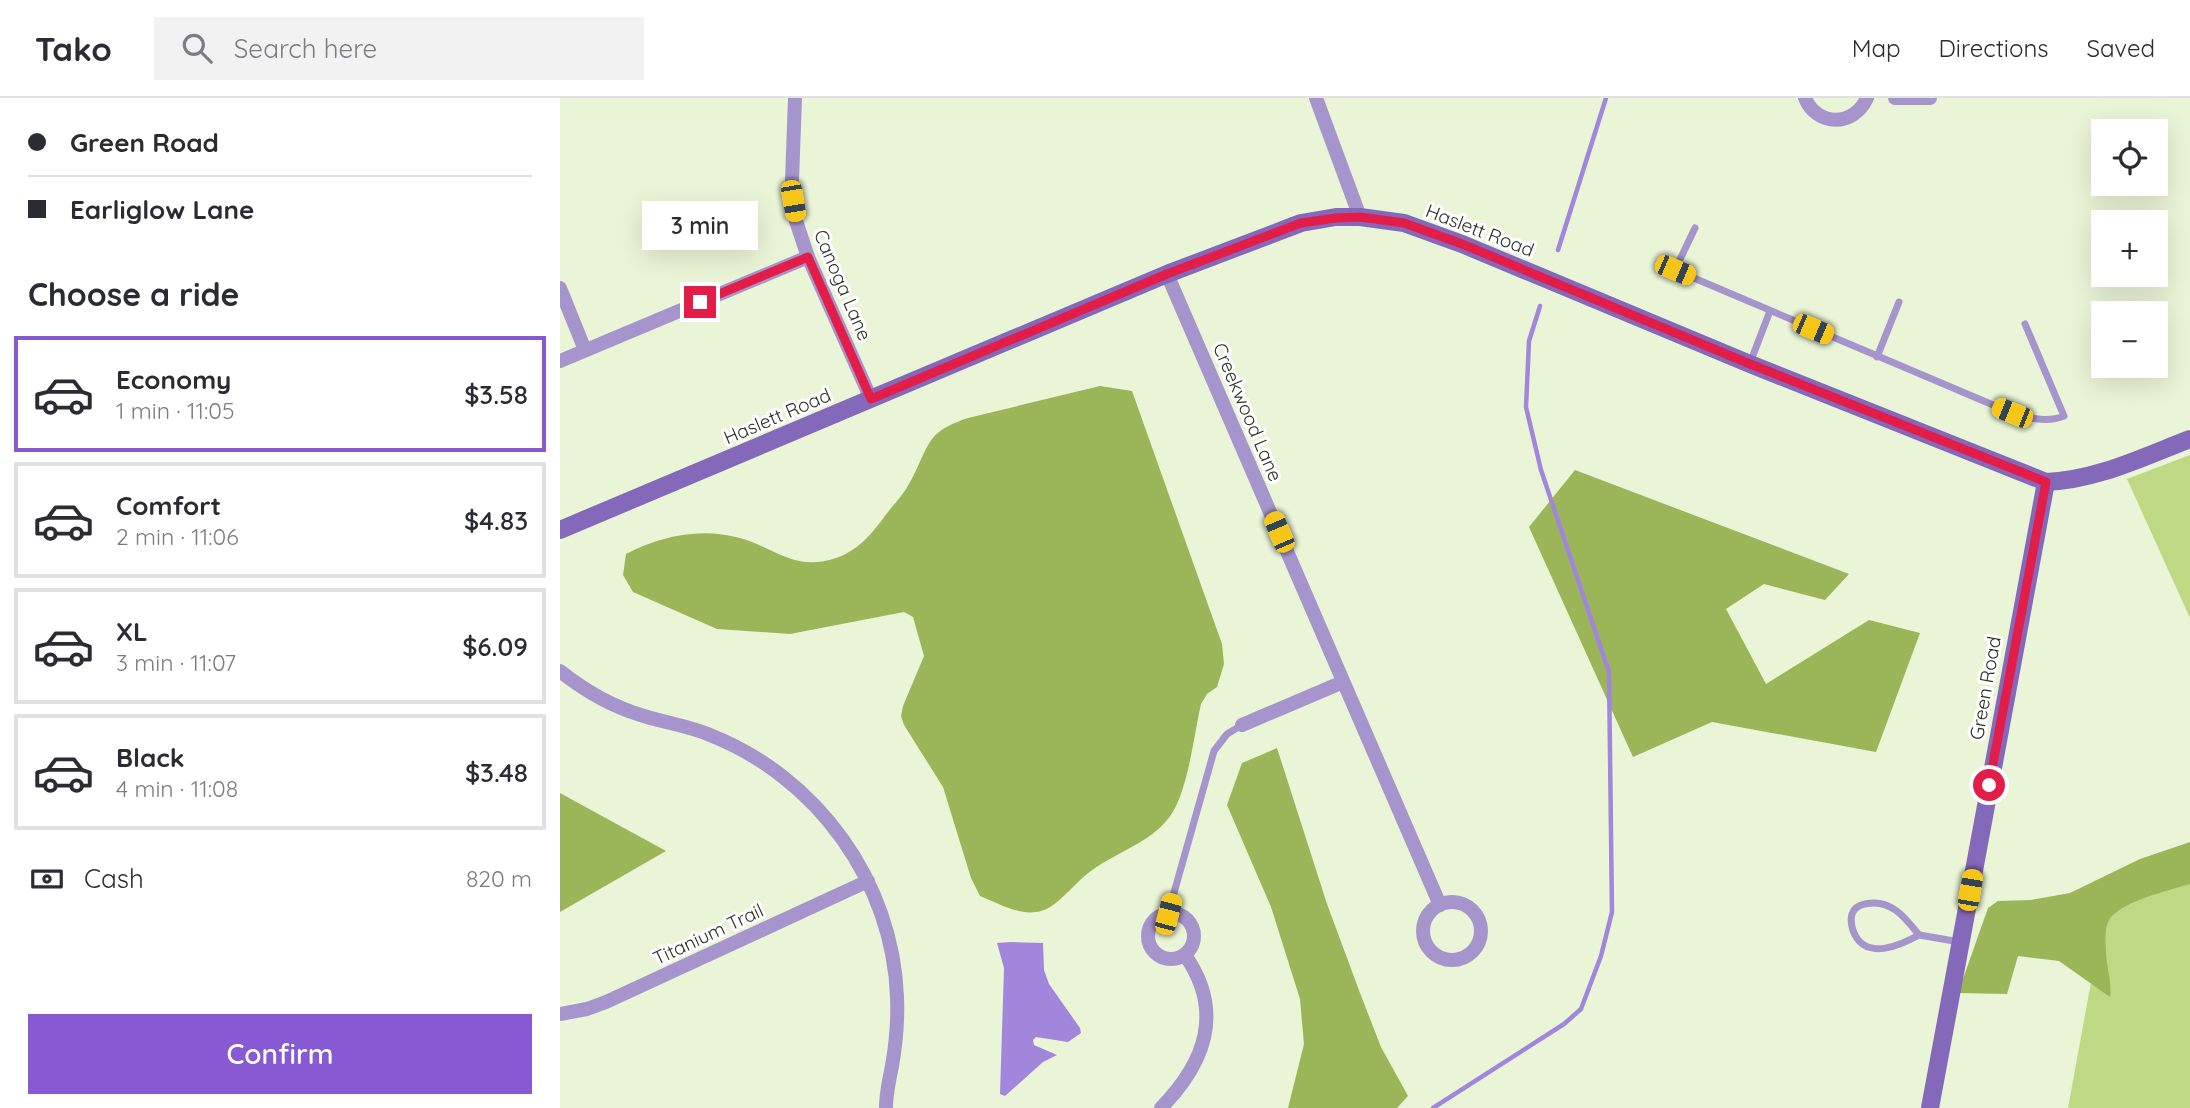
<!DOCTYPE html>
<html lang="en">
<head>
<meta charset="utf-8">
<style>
  body { margin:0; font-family:Quicksand,sans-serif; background:#f2f2f3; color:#2b2b33; height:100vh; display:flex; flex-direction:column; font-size:26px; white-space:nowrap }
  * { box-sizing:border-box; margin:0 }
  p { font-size:23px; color:#7c7c81 }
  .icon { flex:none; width:38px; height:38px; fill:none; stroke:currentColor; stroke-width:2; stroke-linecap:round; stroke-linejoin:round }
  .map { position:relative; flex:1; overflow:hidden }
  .drawer { display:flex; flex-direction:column; background:#fff; width:560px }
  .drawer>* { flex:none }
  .guide { display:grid; align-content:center; height:154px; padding:0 28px; background:#fff }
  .fabs { position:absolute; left:1531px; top:21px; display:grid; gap:14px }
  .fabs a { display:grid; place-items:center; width:77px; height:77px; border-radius:0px; background:#fff; box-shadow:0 7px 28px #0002; font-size:35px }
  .end { position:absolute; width:32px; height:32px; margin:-16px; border:9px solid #e11d48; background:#fff; box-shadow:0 0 0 4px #fff }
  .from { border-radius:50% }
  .bubble { position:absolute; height:49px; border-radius:0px; background:#fff; box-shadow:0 7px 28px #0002; font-size:23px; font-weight:600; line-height:49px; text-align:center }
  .car { position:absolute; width:21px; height:42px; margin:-21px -10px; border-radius:9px; box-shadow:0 0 5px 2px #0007; background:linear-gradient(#f5c518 24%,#345 0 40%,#f5c518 0 76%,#345 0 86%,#f5c518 0) }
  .guide b { display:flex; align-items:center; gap:24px; height:66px; font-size:26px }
  .guide b+b { border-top:2px solid #e1e1e2 }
  .guide i { width:18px; height:18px; background:#2b2b33 }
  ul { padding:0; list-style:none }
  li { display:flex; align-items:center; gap:21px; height:116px; margin:0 14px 10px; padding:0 14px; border:4px solid #e1e1e2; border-radius:0px }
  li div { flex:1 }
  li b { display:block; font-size:26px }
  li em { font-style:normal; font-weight:600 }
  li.current { border-color:#8759d2 }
  li>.icon { width:63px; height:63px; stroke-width:1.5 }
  h2 { padding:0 28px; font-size:32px; line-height:84px }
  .pay { display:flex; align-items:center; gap:18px; height:77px; padding:0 28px; font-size:26px }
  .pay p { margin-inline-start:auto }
  .action { display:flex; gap:14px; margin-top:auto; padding:14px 28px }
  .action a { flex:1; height:80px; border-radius:0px; background:#8759d2; color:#fff; font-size:28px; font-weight:600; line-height:80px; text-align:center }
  header { display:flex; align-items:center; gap:42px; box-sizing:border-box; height:98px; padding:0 35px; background:#fff; border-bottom:2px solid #e1e1e2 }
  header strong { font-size:33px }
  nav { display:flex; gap:38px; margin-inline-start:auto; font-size:24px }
  .search { width:490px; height:63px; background:#f2f2f3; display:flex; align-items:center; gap:18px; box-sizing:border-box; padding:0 24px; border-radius:0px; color:#7c7c81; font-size:26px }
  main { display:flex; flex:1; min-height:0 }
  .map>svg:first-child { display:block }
</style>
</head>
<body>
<header>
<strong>Tako</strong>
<div class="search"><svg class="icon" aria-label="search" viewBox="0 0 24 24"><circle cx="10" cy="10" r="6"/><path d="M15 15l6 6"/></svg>Search here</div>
<nav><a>Map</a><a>Directions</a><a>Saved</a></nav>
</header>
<main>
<section class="drawer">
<div class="guide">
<b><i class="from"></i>Green Road</b>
<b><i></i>Earliglow Lane</b>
</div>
<h2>Choose a ride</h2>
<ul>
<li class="current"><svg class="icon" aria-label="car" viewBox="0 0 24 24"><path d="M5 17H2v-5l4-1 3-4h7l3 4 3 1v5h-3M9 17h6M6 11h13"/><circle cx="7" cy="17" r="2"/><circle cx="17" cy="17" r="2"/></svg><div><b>Economy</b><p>1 min · 11:05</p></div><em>$3.58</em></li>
<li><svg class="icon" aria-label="car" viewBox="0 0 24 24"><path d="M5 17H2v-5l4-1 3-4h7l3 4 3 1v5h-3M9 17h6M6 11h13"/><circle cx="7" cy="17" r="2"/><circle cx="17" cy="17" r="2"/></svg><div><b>Comfort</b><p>2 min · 11:06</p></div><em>$4.83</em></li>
<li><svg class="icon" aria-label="car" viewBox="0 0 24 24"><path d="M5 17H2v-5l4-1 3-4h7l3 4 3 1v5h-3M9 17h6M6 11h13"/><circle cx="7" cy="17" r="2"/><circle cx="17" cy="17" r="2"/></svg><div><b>XL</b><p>3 min · 11:07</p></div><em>$6.09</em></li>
<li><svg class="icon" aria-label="car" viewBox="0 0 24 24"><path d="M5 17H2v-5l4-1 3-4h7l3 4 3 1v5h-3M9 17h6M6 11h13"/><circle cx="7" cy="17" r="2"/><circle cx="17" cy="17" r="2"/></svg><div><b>Black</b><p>4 min · 11:08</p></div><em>$3.48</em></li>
</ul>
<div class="pay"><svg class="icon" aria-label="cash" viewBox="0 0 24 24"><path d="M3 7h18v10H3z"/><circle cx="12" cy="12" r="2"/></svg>Cash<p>820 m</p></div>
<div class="action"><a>Confirm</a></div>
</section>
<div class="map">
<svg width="1630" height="1010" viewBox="0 0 1630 1010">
  <rect width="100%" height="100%" fill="#eaf4d6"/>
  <g fill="#bed883">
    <polygon points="1630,357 1630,520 1567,381"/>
    <polygon points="1630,769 1630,1010 1508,1010 1545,808"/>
  </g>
  <g fill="#9bb658">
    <path d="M540 288 572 293 662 546 664 566 657 589 647 596 641 606C634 637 629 683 615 710 598 743 559 752 531 773 516 783 498 809 481 813 461 819 438 805 420 798L411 780 383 689 344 627 341 618 343 608 364 558 353 519 344 514 230 536 157 531 73 494 63 477 66 456C100 438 141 429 180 440 216 450 234 474 276 460 302 451 315 431 331 410 338 402 345 394 350 384 358 371 363 353 372 341 380 330 396 324 408 320Z"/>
    <polygon points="1015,372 1289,476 1265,502 1204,486 1166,511 1206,586 1309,522 1360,535 1316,654 1152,624 1073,659 969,429"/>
    <polygon points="717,650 767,806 800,895 821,949 848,998 837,1010 728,1010 744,946 740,901 711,809 667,707 682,665"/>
    <polygon points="0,695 106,753 0,814"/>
    <path d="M1630 744V786C1610 792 1557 804 1548 824 1544 832 1546 847 1546 856 1547 871 1552 884 1550 899L1499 863 1458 858 1447 896 1398 895 1428 810 1438 803 1471 802 1510 795 1580 761Z"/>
  </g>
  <polygon fill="#a286db" points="451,844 483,845 484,872 489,886 520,930 521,935 508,944 476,939 473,942 474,947 497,957 483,964 445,998 440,996 444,870 437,845"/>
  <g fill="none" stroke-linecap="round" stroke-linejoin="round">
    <g stroke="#a286db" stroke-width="4.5">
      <polyline points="998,152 1046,0"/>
      <polyline points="873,1010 1004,926 1021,911 1041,858 1052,814 1049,574 981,372 966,309 969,243 980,208"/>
    </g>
    <g stroke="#a695cd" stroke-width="7">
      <path d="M1135 130 1115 172 1452 315C1468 320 1487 325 1504 318L1465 226"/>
      <polyline points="1317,259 1339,204"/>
      <polyline points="1190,265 1210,213"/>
      <polyline points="608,816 654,653 667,636 682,627"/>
      <path d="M1359 837C1341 847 1308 862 1295 837 1292 832 1290 822 1292 816 1294 810 1300 807 1305 806 1330 800 1345 819 1359 837L1400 844"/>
    </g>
    <g stroke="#a695cd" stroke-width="14">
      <polyline points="235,0 232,83 236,123 248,159 311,301"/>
      <polyline points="756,0 800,119"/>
      <path d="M1245 0C1257 29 1294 29 1307 0"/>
      <polyline points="1335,0 1370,0"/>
      <polyline points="607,176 880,807"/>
      <polyline points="0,190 25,252"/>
      <polyline points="0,263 248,159"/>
      <path d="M0 573C25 593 53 609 84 618 106 625 129 628 150 637 257 679 333 784 337 899 338 922 336 945 332 968 329 982 326 996 326 1010"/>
      <polyline points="682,627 783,584"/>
      <circle cx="892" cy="833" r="29"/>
      <circle cx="611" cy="838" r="23"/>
      <polyline points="0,916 27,911 46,904 308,783"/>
      <path d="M601 1010C646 964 664 913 625 857"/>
    </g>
    <g stroke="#8468ba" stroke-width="18">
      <path d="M0 432 607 176 741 125 776 119H800L844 125 902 146 1190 266 1486 384C1537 382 1583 359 1630 341"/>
      <polyline points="1370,1010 1486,384"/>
    </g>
  </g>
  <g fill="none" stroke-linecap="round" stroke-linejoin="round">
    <polyline stroke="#e11d48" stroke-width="9" points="140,204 248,159 311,301 607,176 741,125 776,120 800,119 844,125 902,146 1190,266 1486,384 1429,687"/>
  </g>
  <g text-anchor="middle" stroke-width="6" stroke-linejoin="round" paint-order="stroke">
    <g font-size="19" fill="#2a2e23" stroke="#fff">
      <text transform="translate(920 132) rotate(21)" y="7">Haslett Road</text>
      <text transform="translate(283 187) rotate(67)" y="7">Canoga Lane</text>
      <text transform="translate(688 314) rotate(67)" y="7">Creekwood Lane</text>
      <text transform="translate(217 318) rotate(-23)" y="7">Haslett Road</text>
      <text transform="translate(1425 590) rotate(-80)" y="7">Green Road</text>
      <text transform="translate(148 836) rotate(-25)" y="7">Titanium Trail</text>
    </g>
  </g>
</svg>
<div class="fabs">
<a><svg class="icon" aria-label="locate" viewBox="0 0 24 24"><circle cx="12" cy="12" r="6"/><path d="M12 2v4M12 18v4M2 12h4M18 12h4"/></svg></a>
<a>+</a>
<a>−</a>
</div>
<i class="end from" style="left:1429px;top:687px"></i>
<i class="end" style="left:140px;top:204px"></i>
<div class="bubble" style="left:82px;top:103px;width:116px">3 min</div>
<i class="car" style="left:233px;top:103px;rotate:170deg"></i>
<i class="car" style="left:1115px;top:172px;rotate:113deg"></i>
<i class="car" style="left:1253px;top:231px;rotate:113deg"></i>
<i class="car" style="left:1452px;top:315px;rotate:292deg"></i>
<i class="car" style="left:719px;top:434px;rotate:337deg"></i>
<i class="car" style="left:1410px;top:792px;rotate:10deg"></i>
<i class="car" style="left:608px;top:816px;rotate:15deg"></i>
</div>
</main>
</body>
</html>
